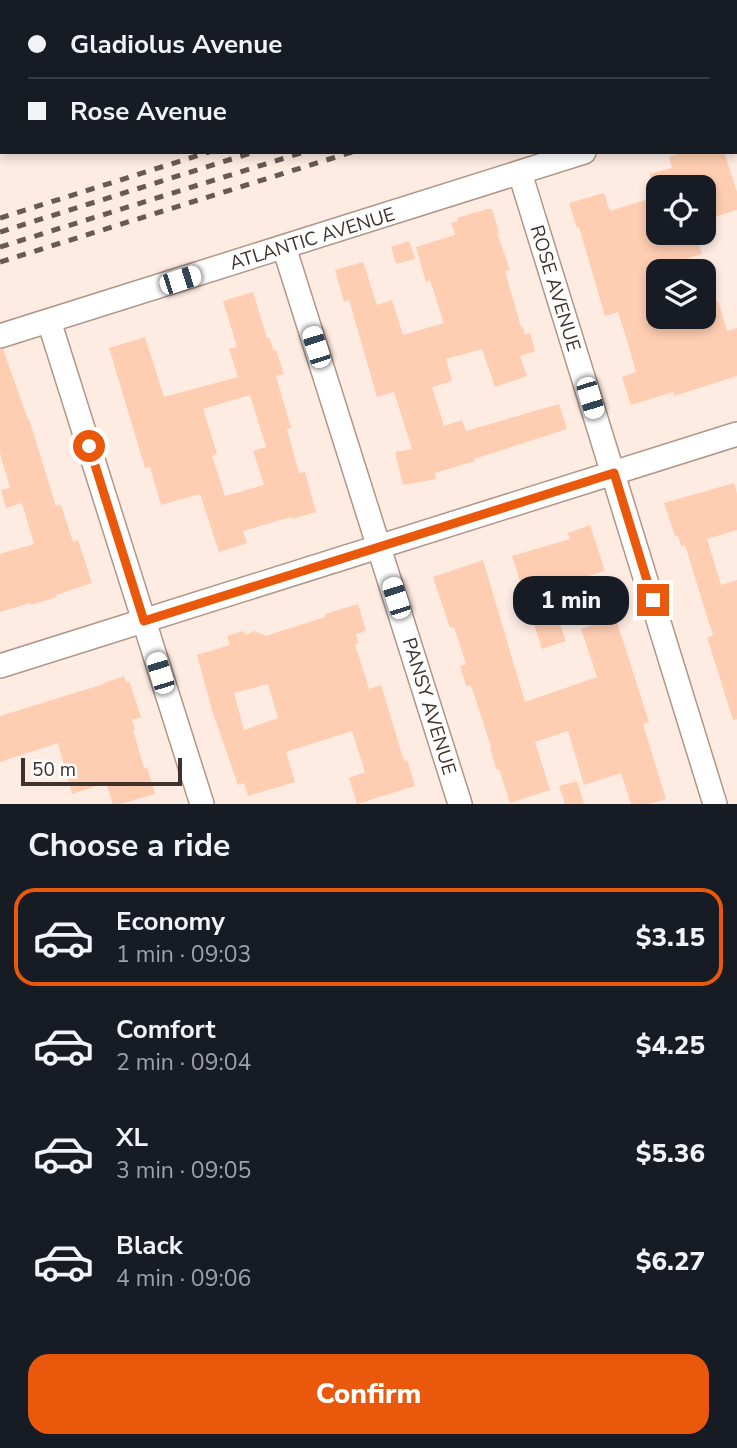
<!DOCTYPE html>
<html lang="en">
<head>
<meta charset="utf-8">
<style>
  body { margin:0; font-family:"Nunito Sans",sans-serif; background:#242831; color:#f1f3f6; height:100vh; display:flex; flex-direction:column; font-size:26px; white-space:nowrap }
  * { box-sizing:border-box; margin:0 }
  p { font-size:23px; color:#9ea1a6 }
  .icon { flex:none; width:38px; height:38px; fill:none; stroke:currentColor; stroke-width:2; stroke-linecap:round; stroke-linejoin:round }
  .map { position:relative; height:804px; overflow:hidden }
  .drawer { display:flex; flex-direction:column; background:#171b24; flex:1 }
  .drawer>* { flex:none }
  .banner { position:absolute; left:0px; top:0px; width:738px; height:154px; box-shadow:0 4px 10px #0003; display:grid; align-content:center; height:154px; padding:0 28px; background:#171b24 }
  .buttons { position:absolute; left:646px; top:175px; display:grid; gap:14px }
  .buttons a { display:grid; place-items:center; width:70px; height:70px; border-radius:14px; background:#171b24; box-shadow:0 4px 10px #0003; font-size:35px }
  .scale { position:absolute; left:21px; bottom:18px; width:161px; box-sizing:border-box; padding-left:7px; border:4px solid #3f332d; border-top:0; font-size:19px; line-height:24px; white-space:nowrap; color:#3f332d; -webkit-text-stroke:5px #fff; paint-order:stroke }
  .end { position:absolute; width:32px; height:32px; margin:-16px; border:9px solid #ea580c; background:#fff; box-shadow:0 0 0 4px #fff }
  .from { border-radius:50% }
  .bubble { position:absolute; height:49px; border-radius:21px; background:#171b24; box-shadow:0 4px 10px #0003; font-size:23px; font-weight:800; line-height:49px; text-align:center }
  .car { position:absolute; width:21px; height:42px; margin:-21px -10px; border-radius:9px; box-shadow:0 0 5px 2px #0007; background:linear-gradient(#fff 24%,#345 0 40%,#fff 0 76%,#345 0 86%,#fff 0) }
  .banner b { display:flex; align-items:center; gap:24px; height:66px; font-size:26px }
  .banner b+b { border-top:2px solid #363941 }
  .banner i { width:18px; height:18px; background:#f1f3f6 }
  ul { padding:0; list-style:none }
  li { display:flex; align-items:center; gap:21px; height:98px; margin:0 14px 10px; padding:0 14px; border:4px solid transparent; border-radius:21px }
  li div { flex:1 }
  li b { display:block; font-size:26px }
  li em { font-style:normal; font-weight:800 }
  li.active { border-color:#ea580c }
  li>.icon { width:63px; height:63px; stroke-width:1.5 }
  h2 { padding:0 28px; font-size:32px; line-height:84px }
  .action { display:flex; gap:14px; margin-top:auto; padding:14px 28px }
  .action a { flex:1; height:80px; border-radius:21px; background:#ea580c; color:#fff; font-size:28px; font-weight:800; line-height:80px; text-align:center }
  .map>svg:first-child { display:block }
</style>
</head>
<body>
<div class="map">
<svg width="737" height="804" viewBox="0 0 737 804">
  <rect width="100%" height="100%" fill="#feece3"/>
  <polygon fill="#fde0d0" points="370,0 653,0 647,2 369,2"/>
  <g fill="#fecdb2" fill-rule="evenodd">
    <polygon points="685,152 724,152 737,192 737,210 704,220 704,187 658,187 658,192 656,193 650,174 672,168 669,157"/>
    <polygon points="604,193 610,211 658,196 658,233 695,233 702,254 674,263 676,271 658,271 658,317 704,317 704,305 718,301 727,331 737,328 737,376 674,396 673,392 631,405 622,377 636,372 630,350 618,312 605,316 579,227 577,228 569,203"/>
    <polygon points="487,209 492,209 499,233 497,233 510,270 505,271 521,327 523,327 525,335 530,333 535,351 520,356 527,376 495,387 482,349 446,359 452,381 432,387 444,426 462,420 466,431 559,404 567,429 474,459 475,461 435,473 436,479 403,485 395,452 412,449 394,392 377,397 349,300 344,302 335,270 363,262 377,305 392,300 403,335 444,323 430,280 426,282 416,247 455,235 451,223 458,221 457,218"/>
    <polygon points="409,241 415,259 396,264 391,247"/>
    <path d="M253 292 267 338 269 337 274 351 276 350 284 374 276 376 291 428 287 429 299 473 305 472 316 512 292 519 291 517 243 531 247 543 219 552 200 494 161 505 150 467 145 468 109 348 145 337 164 397 238 377 229 349 237 347 223 301ZM250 395 266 447 253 451 264 485 225 496 212 456 217 454 203 409Z"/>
    <polygon points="3,349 28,420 29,419 56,506 61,505 73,542 78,540 92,583 56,595 57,597 31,605 30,603 0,612 0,554 34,544 22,503 6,508 1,490 10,488 0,454 0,350"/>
    <polygon points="734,483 737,494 737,530 707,539 721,585 737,580 737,719 733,720 707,637 713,636 685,545 681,546 678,536 675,536 664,503"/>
    <polygon points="590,525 605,571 552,587 555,598 551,599 566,641 542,649 512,556 570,539 568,533"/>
    <polygon points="483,560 525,702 597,677 581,629 609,619 609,621 616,619 649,722 643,724 666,799 650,804 631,804 621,773 584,785 568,731 535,742 550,790 510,803 499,769 496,769 490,747 491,747 471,685 466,686 460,666 466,664 454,627 450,628 433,577"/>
    <path d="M358 604 366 631 356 634 358 643 355 644 369 689 381 685 404 761 407 760 415 786 357 804 349 778 365 772 352 731 286 752 295 782 248 796 244 783 238 785 212 710 197 655 230 645 227 636 243 631 246 635 254 631 266 636 325 617V614ZM268 684 278 718 244 730 234 693Z"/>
    <polygon points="124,676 126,682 129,681 141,717 132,720 135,729 133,730 144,768 147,767 155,794 121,804 113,804 106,783 72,794 58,743 0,762 0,716 104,684 104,683"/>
    <polygon points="577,781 584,804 565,804 559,786"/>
  </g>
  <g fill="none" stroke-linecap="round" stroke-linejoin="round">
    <defs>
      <g id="minor">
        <polyline points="159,2 159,0"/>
        <polyline points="0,80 2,79"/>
        <polyline points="520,173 715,804"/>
        <polyline points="284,247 460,804"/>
        <polyline points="49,321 202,804"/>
        <polyline points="0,336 584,152"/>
        <polyline points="0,666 737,434"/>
      </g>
    </defs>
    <use href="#minor" stroke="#b19687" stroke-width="26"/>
    <use href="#minor" stroke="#fff" stroke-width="23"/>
    <g stroke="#675a53" stroke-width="5" stroke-dasharray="9 9" stroke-linecap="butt">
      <polyline points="685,2 690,0"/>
      <polyline points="732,2 737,0"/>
      <polyline points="0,218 209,152"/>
      <polyline points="0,232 254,152"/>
      <polyline points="0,247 304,152"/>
      <polyline points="0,262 352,152"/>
    </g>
  </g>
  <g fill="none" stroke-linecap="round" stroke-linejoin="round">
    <polyline stroke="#ea580c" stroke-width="9" points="89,446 144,621 614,473 653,600"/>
  </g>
  <g text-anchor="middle" stroke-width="6" stroke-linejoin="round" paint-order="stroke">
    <g font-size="19" fill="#3f332d" stroke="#fff">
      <text transform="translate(312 238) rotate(-17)" y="7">ATLANTIC AVENUE</text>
      <text transform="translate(556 288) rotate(73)" y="7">ROSE AVENUE</text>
      <text transform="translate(430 706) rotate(73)" y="7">PANSY AVENUE</text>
    </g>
  </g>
</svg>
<div class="buttons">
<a><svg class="icon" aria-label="locate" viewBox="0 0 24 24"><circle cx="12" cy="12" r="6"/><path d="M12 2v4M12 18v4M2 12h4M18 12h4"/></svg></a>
<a><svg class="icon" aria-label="layers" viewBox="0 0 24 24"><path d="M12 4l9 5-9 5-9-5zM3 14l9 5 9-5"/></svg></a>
</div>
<div class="scale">50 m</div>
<i class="end from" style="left:89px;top:446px"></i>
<i class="end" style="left:653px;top:600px"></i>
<div class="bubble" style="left:513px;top:576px;width:116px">1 min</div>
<i class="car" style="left:180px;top:280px;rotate:72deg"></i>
<i class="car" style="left:316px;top:347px;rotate:342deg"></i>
<i class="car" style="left:590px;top:398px;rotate:163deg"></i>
<i class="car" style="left:396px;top:598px;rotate:342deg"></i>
<i class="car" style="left:160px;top:673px;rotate:343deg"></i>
<div class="banner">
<b><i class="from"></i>Gladiolus Avenue</b>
<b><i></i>Rose Avenue</b>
</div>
</div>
<section class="drawer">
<h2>Choose a ride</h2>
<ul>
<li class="active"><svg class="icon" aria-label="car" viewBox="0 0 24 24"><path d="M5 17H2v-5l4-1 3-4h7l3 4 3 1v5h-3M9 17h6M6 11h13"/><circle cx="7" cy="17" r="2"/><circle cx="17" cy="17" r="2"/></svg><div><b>Economy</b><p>1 min · 09:03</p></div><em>$3.15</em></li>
<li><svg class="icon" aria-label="car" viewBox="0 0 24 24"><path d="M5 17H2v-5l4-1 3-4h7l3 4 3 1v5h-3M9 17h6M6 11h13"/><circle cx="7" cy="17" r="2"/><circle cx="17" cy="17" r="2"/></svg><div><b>Comfort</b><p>2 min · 09:04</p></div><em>$4.25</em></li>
<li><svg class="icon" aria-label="car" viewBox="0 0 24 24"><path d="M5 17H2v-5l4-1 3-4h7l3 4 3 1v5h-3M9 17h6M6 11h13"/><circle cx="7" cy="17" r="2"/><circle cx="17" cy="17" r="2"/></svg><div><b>XL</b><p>3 min · 09:05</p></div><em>$5.36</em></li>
<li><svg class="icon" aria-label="car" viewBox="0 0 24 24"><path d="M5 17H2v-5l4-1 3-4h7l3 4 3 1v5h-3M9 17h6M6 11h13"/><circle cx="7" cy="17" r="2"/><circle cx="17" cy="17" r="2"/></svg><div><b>Black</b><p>4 min · 09:06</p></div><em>$6.27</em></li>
</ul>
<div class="action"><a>Confirm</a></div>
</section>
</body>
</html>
